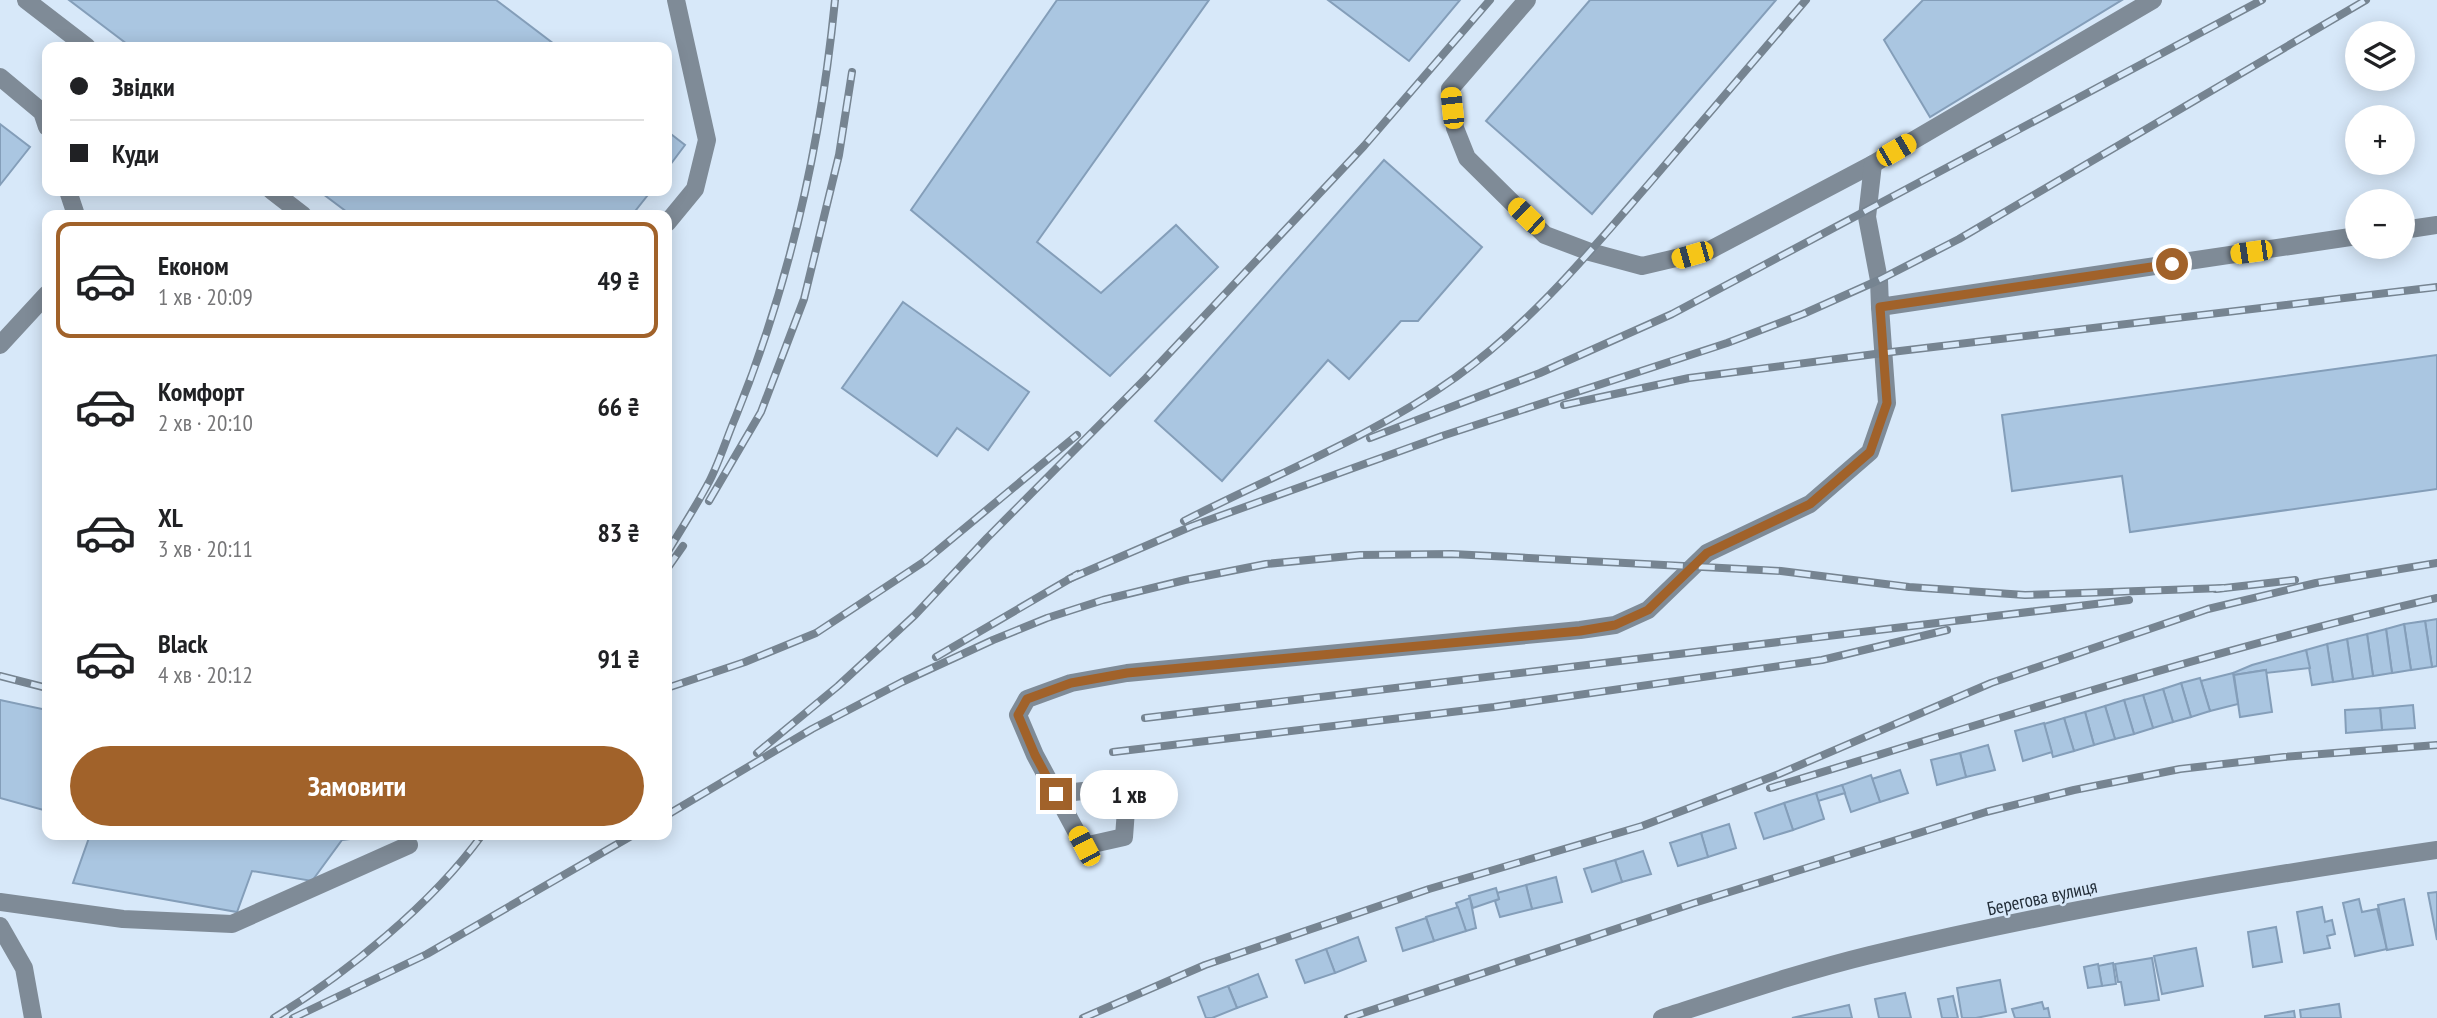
<!DOCTYPE html>
<html lang="uk">
<head>
<meta charset="utf-8">
<style>
  body { margin:0; font-family:"PT Sans Narrow",sans-serif; background:#f6f6f6; color:#202124; height:100vh; display:flex; flex-direction:column; font-size:26px; white-space:nowrap }
  * { box-sizing:border-box; margin:0 }
  p { font-size:23px; color:#757577 }
  .icon { flex:none; width:38px; height:38px; fill:none; stroke:currentColor; stroke-width:2; stroke-linecap:round; stroke-linejoin:round }
  .map { position:relative; flex:1; overflow:hidden }
  .details { position:absolute; left:42px; top:210px; width:630px; height:630px; display:flex; flex-direction:column; background:#fff; border-radius:14px; box-shadow:0 4px 18px #0003 }
  .details>* { flex:none }
  .banner { position:absolute; left:42px; top:42px; width:630px; height:154px; border-radius:14px; box-shadow:0 4px 18px #0003; display:grid; align-content:center; height:154px; padding:0 28px; background:#fff }
  .controls { position:absolute; left:2345px; top:21px; display:grid; gap:14px }
  .controls a { display:grid; place-items:center; width:70px; height:70px; border-radius:50%; background:#fff; box-shadow:0 4px 18px #0003; font-size:35px }
  .end { position:absolute; width:32px; height:32px; margin:-16px; border:9px solid #a1622a; background:#fff; box-shadow:0 0 0 4px #fff }
  .from { border-radius:50% }
  .bubble { position:absolute; height:49px; border-radius:24px; background:#fff; box-shadow:0 4px 18px #0003; font-size:23px; font-weight:600; line-height:49px; text-align:center }
  .car { position:absolute; width:21px; height:42px; margin:-21px -10px; border-radius:9px; box-shadow:0 0 5px 2px #0007; background:linear-gradient(#f5c518 24%,#345 0 40%,#f5c518 0 76%,#345 0 86%,#f5c518 0) }
  .banner b { display:flex; align-items:center; gap:24px; height:66px; font-size:26px }
  .banner b+b { border-top:2px solid #e0e0e0 }
  .banner i { width:18px; height:18px; background:#202124 }
  ul { padding:12px 0 0; list-style:none }
  li { display:flex; align-items:center; gap:21px; height:116px; margin:0 14px 10px; padding:0 14px; border:4px solid transparent; border-radius:14px }
  li div { flex:1 }
  li b { display:block; font-size:26px }
  li em { font-style:normal; font-weight:600 }
  li.current { border-color:#a1622a }
  li>.icon { width:63px; height:63px; stroke-width:1.5 }
  .action { display:flex; gap:14px; margin-top:auto; padding:14px 28px }
  .action a { flex:1; height:80px; border-radius:42px; background:#a1622a; color:#fff; font-size:28px; font-weight:600; line-height:80px; text-align:center }
  .map>svg:first-child { display:block }
</style>
</head>
<body>
<div class="map">
<svg width="2437" height="1018" viewBox="0 0 2437 1018">
  <rect width="100%" height="100%" fill="#d7e8f9"/>
  <g fill="#aac6e1" stroke="#849eb9" stroke-width="2">
    <polygon points="69,0 496,0 558,47 131,47"/>
    <polygon points="1057,0 1209,0 1037,242 1101,293 1176,225 1218,267 1110,376 911,210"/>
    <polygon points="1328,0 1460,0 1409,61"/>
    <polygon points="1590,0 1776,0 1592,214 1486,121"/>
    <polygon points="1923,0 2122,0 1930,117 1884,40"/>
    <polygon points="0,124 30,147 0,185"/>
    <polygon points="667,131 685,145 667,169"/>
    <polygon points="1384,160 1482,247 1418,321 1401,321 1349,379 1328,360 1222,481 1155,421"/>
    <polygon points="319,191 651,191 632,215 351,215"/>
    <polygon points="903,302 1029,392 988,450 957,428 937,456 842,388"/>
    <polygon points="2437,355 2437,489 2130,532 2122,476 2012,491 2002,415"/>
    <polygon points="2437,619 2437,666 2432,667 2425,621"/>
    <polygon points="2425,621 2432,667 2411,670 2404,624"/>
    <polygon points="2404,624 2411,670 2392,673 2386,629"/>
    <polygon points="2386,629 2392,673 2373,676 2367,634"/>
    <polygon points="2367,634 2373,676 2353,679 2347,639"/>
    <polygon points="2347,639 2353,679 2333,682 2327,644"/>
    <polygon points="2327,644 2333,682 2312,685 2306,650"/>
    <polygon points="2306,650 2310,668 2266,673 2266,670 2234,675 2233,673 2252,665"/>
    <polygon points="2266,670 2272,712 2240,717 2234,675"/>
    <polygon points="2233,673 2238,704 2210,711 2201,681"/>
    <polygon points="2200,678 2210,711 2191,717 2181,683"/>
    <polygon points="2181,683 2191,717 2173,722 2163,689"/>
    <polygon points="2163,689 2173,722 2153,728 2143,695"/>
    <polygon points="2143,695 2153,728 2134,734 2124,700"/>
    <polygon points="0,700 47,710 47,811 0,798"/>
    <polygon points="2124,700 2134,734 2115,739 2105,706"/>
    <polygon points="2413,705 2415,728 2382,730 2380,708"/>
    <polygon points="2105,706 2115,739 2094,745 2085,712"/>
    <polygon points="2380,708 2382,730 2346,733 2345,710"/>
    <polygon points="2085,712 2094,745 2074,751 2064,718"/>
    <polygon points="2064,718 2074,751 2053,757 2044,724"/>
    <polygon points="2044,723 2052,752 2023,761 2015,731"/>
    <polygon points="1988,745 1995,770 1966,777 1960,753"/>
    <polygon points="1960,753 1966,777 1937,785 1931,760"/>
    <polygon points="1900,770 1908,793 1880,802 1872,779"/>
    <polygon points="1871,775 1880,802 1851,812 1842,785"/>
    <polygon points="1842,785 1845,793 1818,801 1816,793"/>
    <polygon points="1816,793 1824,819 1793,830 1784,803"/>
    <polygon points="1784,803 1793,830 1764,839 1755,813"/>
    <polygon points="1729,824 1736,848 1708,857 1701,833"/>
    <polygon points="1701,833 1708,857 1678,866 1670,843"/>
    <polygon points="90,835 383,835 342,840 312,881 252,871 237,912 73,883"/>
    <polygon points="1643,851 1651,874 1622,882 1615,860"/>
    <polygon points="1615,860 1622,882 1592,892 1584,869"/>
    <polygon points="1556,877 1562,902 1532,909 1526,885"/>
    <polygon points="1526,885 1532,909 1500,917 1495,901 1499,899 1497,893"/>
    <polygon points="1496,888 1499,899 1473,908 1469,896"/>
    <polygon points="2437,892 2437,940 2428,893"/>
    <polygon points="1470,898 1476,928 1466,931 1456,903"/>
    <polygon points="2359,899 2362,912 2377,909 2387,949 2355,956 2343,903"/>
    <polygon points="2404,899 2413,945 2387,950 2378,905"/>
    <polygon points="1458,907 1466,931 1434,941 1426,917"/>
    <polygon points="2322,907 2325,922 2332,920 2335,934 2327,936 2330,948 2304,953 2297,912"/>
    <polygon points="1426,918 1434,941 1403,951 1396,928"/>
    <polygon points="2276,927 2282,962 2253,967 2248,932"/>
    <polygon points="1358,937 1366,961 1335,973 1326,949"/>
    <polygon points="2196,948 2203,986 2162,994 2154,956"/>
    <polygon points="1326,949 1335,973 1305,983 1296,960"/>
    <polygon points="2152,958 2159,1000 2125,1005 2121,982 2118,982 2115,964"/>
    <polygon points="2113,963 2116,984 2102,986 2098,966"/>
    <polygon points="2098,964 2102,986 2088,988 2084,967"/>
    <polygon points="1258,974 1267,997 1237,1008 1228,986"/>
    <polygon points="2000,980 2006,1012 1976,1018 1962,1018 1957,988"/>
    <polygon points="1228,986 1237,1008 1212,1018 1206,1018 1198,997"/>
    <polygon points="1905,993 1911,1018 1879,1018 1875,999"/>
    <polygon points="1953,996 1958,1018 1942,1018 1938,999"/>
    <polygon points="2042,1002 2044,1009 2048,1008 2050,1018 2015,1018 2012,1009"/>
    <polygon points="2339,1004 2341,1018 2301,1018 2300,1010"/>
    <polygon points="1849,1005 1852,1018 1792,1018"/>
    <polygon points="2294,1011 2295,1018 2265,1018 2265,1016"/>
  </g>
  <g fill="none" stroke-linecap="round" stroke-linejoin="round">
    <g stroke="#7f8b97" stroke-width="18">
      <polyline points="26,0 87,47"/>
      <polyline points="1527,0 1450,89 1455,128 1467,158 1545,235 1590,252 1642,266 1710,250 1873,164 2153,0"/>
      <polyline points="0,77 42,112 47,127"/>
      <polyline points="1873,164 1867,217 1879,280 1880,307 2357,236"/>
      <polyline points="68,191 76,215"/>
      <polyline points="272,191 303,215"/>
      <polyline points="667,223 695,189 707,140 676,0"/>
      <polyline points="2403,230 2437,225"/>
      <polyline points="0,345 47,294"/>
      <polyline points="1056,794 1101,789 1126,810 1124,837 1084,846 1035,755 1018,715 1027,699 1071,683 1127,673 1580,630 1615,625 1648,610 1707,553 1810,504 1870,452 1887,403 1880,307"/>
      <polyline points="0,902 123,919 232,924 409,845"/>
      <polyline points="0,926 24,968 33,1018"/>
      <path d="M1662 1018C1731 996 1800 972 1870 955 2057 910 2247 878 2437 850"/>
    </g>
    <defs>
      <g id="rail">
        <polyline points="1564,405 1689,378 1883,353 2437,287"/>
        <polyline points="1370,438 1540,373 1672,314 2262,0"/>
        <polyline points="709,501 761,412 804,299 839,155 852,72"/>
        <path d="M1184 521C1276 474 1372 437 1456 377 1530 324 1588 254 1647 186 1700 124 1753 62 1806 0"/>
        <path d="M667 553C681 529 697 505 710 480 720 460 727 437 736 416 790 283 821 143 835 0"/>
        <polyline points="667,569 683,546"/>
        <polyline points="1069,579 1192,526 1442,436 1727,343 1803,314 1879,280 1959,239 2366,0"/>
        <polyline points="2216,589 2295,580"/>
        <polyline points="936,657 1078,574"/>
        <polyline points="0,676 47,688"/>
        <polyline points="667,688 745,662 816,633 925,561 1077,435"/>
        <polyline points="1145,718 2129,600"/>
        <polyline points="1113,752 1494,707 1822,660 1947,630"/>
        <polyline points="757,753 838,686 915,615 987,538 1146,378 1364,146 1490,0"/>
        <path d="M1770 788C1991 721 2212 650 2437 598"/>
        <polyline points="667,815 812,729 902,682 993,640 1047,618 1103,600 1185,580 1266,564 1360,555 1452,554 1781,571 1909,587 2025,595 2224,588"/>
        <path d="M274 1018C347 973 432 904 482 835"/>
        <polyline points="293,1018 427,954 633,835"/>
        <polyline points="1083,1018 1205,965 1429,889 1642,826 1779,774 1991,683 2208,609 2316,583 2437,563"/>
        <polyline points="1348,1018 1694,903 1986,812 2074,790 2180,769 2284,757 2437,745"/>
      </g>
    </defs>
    <use href="#rail" stroke="#768491" stroke-width="8"/>
    <use href="#rail" stroke="#d7e8f9" stroke-width="5" stroke-dasharray="16" stroke-linecap="butt"/>
  </g>
  <g fill="none" stroke-linecap="round" stroke-linejoin="round">
    <polyline stroke="#a1622a" stroke-width="9" points="1056,794 1035,755 1018,715 1027,699 1071,683 1127,673 1580,631 1615,625 1648,610 1707,553 1810,504 1870,452 1887,403 1880,307 2172,264"/>
  </g>
  <g text-anchor="middle" stroke-width="5" stroke-linejoin="round" paint-order="stroke">
    <g font-size="19" fill="#222d38" stroke="#d7e8f9">
      <text transform="translate(2042 897) rotate(-12)" y="7">Берегова вулиця</text>
    </g>
  </g>
</svg>
<div class="controls">
<a><svg class="icon" aria-label="layers" viewBox="0 0 24 24"><path d="M12 4l9 5-9 5-9-5zM3 14l9 5 9-5"/></svg></a>
<a>+</a>
<a>−</a>
</div>
<i class="end from" style="left:2172px;top:264px"></i>
<i class="end" style="left:1056px;top:794px"></i>
<div class="bubble" style="left:1080px;top:770px;width:98px">1 хв</div>
<i class="car" style="left:1452px;top:108px;rotate:354deg"></i>
<i class="car" style="left:1896px;top:150px;rotate:60deg"></i>
<i class="car" style="left:1526px;top:216px;rotate:314deg"></i>
<i class="car" style="left:2251px;top:252px;rotate:262deg"></i>
<i class="car" style="left:1692px;top:255px;rotate:254deg"></i>
<i class="car" style="left:1084px;top:846px;rotate:332deg"></i>
<div class="banner">
<b><i class="from"></i>Звідки</b>
<b><i></i>Куди</b>
</div>
<section class="details">
<ul>
<li class="current"><svg class="icon" aria-label="car" viewBox="0 0 24 24"><path d="M5 17H2v-5l4-1 3-4h7l3 4 3 1v5h-3M9 17h6M6 11h13"/><circle cx="7" cy="17" r="2"/><circle cx="17" cy="17" r="2"/></svg><div><b>Економ</b><p>1 хв · 20:09</p></div><em>49 ₴</em></li>
<li><svg class="icon" aria-label="car" viewBox="0 0 24 24"><path d="M5 17H2v-5l4-1 3-4h7l3 4 3 1v5h-3M9 17h6M6 11h13"/><circle cx="7" cy="17" r="2"/><circle cx="17" cy="17" r="2"/></svg><div><b>Комфорт</b><p>2 хв · 20:10</p></div><em>66 ₴</em></li>
<li><svg class="icon" aria-label="car" viewBox="0 0 24 24"><path d="M5 17H2v-5l4-1 3-4h7l3 4 3 1v5h-3M9 17h6M6 11h13"/><circle cx="7" cy="17" r="2"/><circle cx="17" cy="17" r="2"/></svg><div><b>XL</b><p>3 хв · 20:11</p></div><em>83 ₴</em></li>
<li><svg class="icon" aria-label="car" viewBox="0 0 24 24"><path d="M5 17H2v-5l4-1 3-4h7l3 4 3 1v5h-3M9 17h6M6 11h13"/><circle cx="7" cy="17" r="2"/><circle cx="17" cy="17" r="2"/></svg><div><b>Black</b><p>4 хв · 20:12</p></div><em>91 ₴</em></li>
</ul>
<div class="action"><a>Замовити</a></div>
</section>
</div>
</body>
</html>
